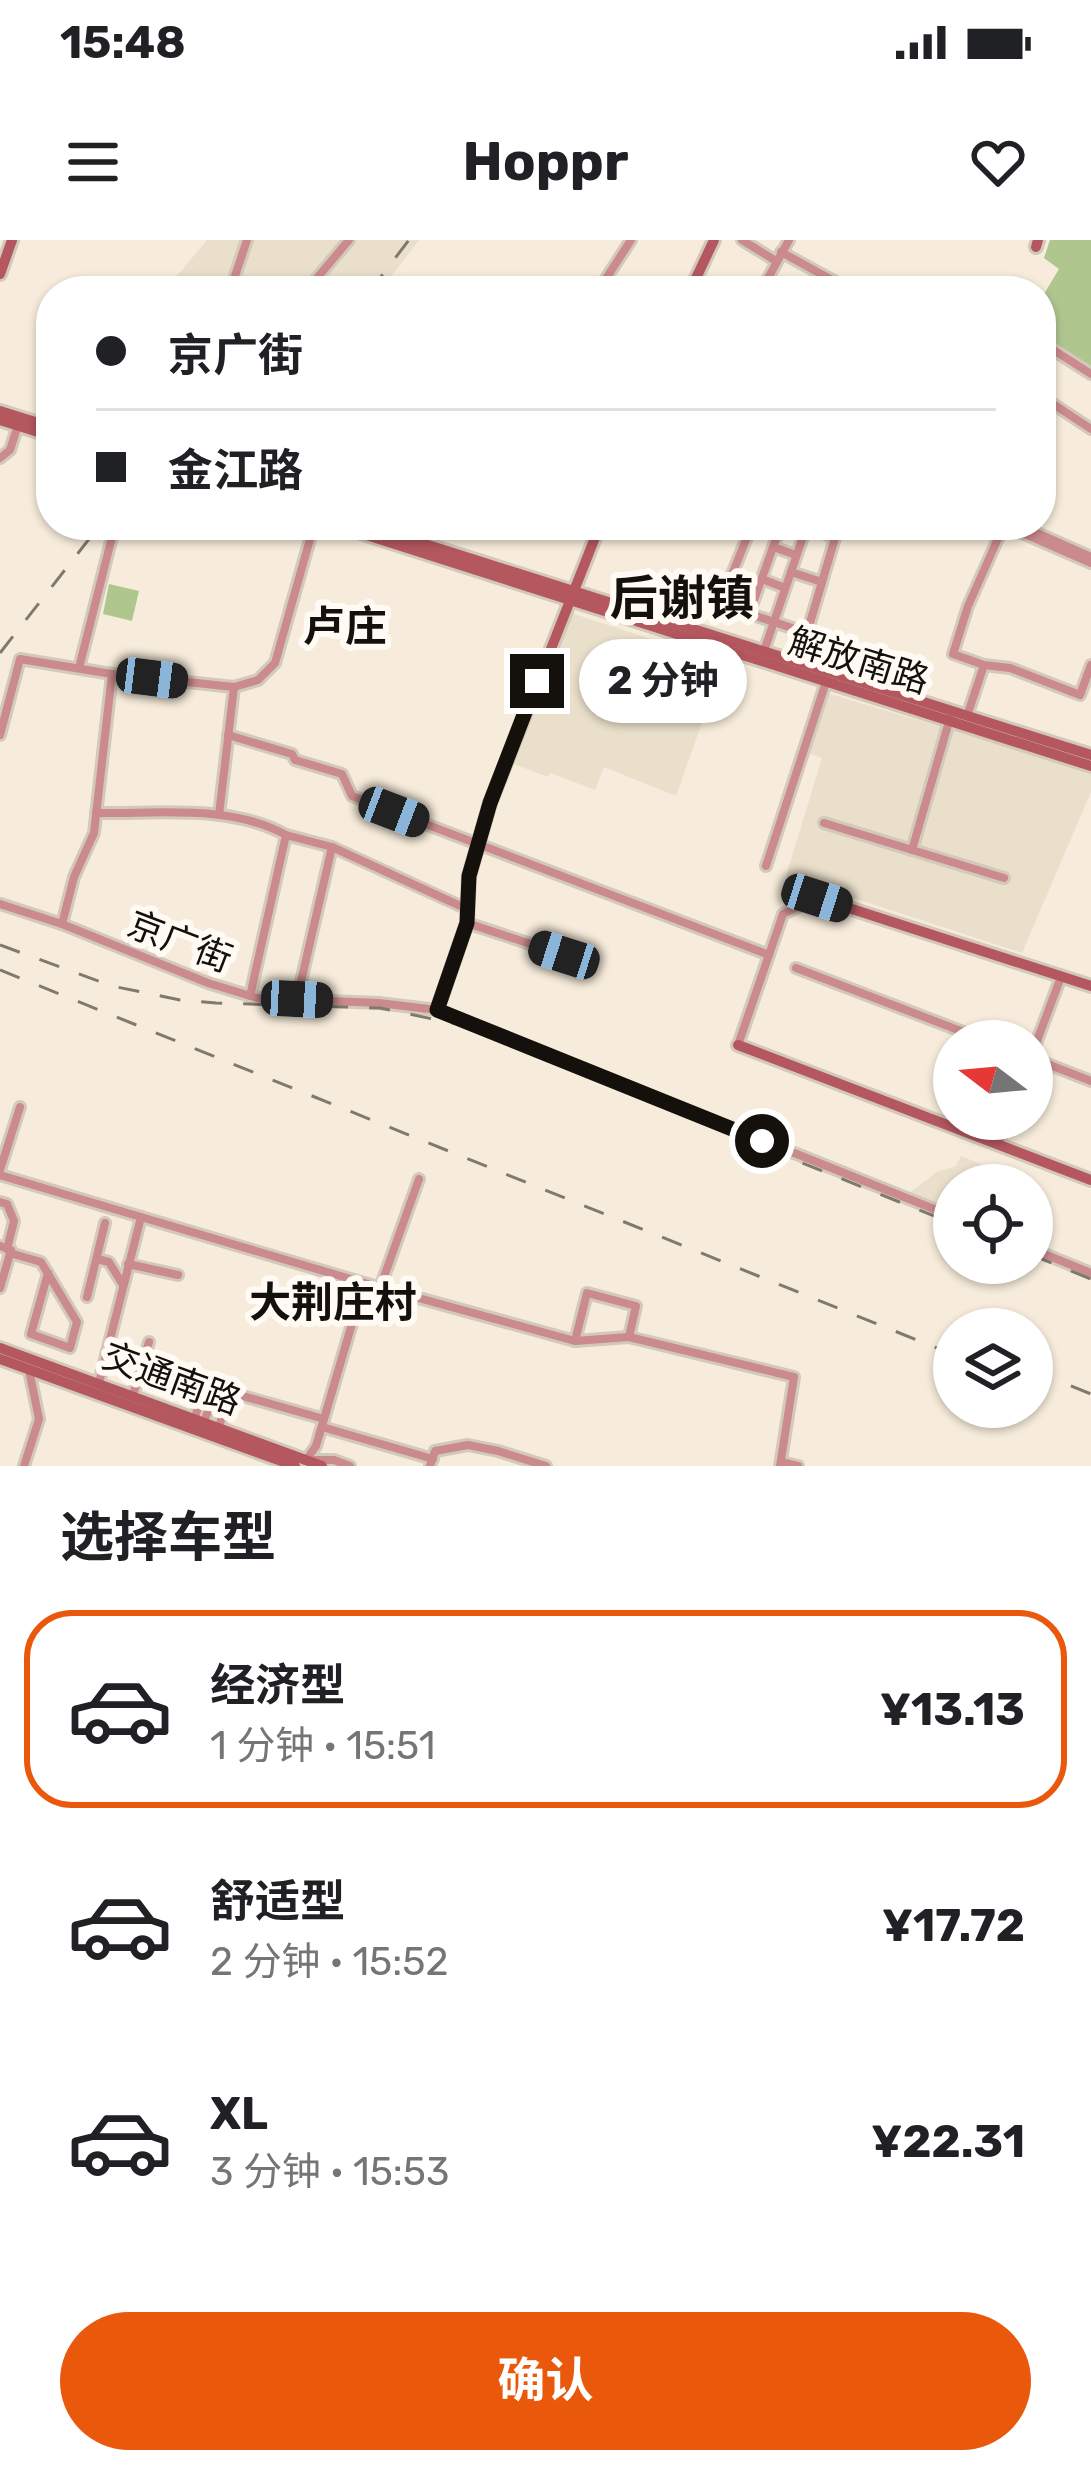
<!DOCTYPE html>
<html lang="zh">
<head>
<meta charset="utf-8">
<style>
  body { margin:0; font-family:Rubik,"Noto Sans SC",sans-serif; background:#f6f6f6; color:#202124; height:100vh; display:flex; flex-direction:column; font-size:45px; white-space:nowrap }
  * { box-sizing:border-box; margin:0 }
  p { font-size:39px; color:#757577 }
  .icon { flex:none; width:66px; height:66px; fill:none; stroke:currentColor; stroke-width:2; stroke-linecap:round; stroke-linejoin:round }
  .map { position:relative; height:1226px; overflow:hidden }
  .details { display:flex; flex-direction:column; background:#fff; flex:1 }
  .details>* { flex:none }
  .guide { position:absolute; left:36px; top:36px; width:1020px; height:264px; border-radius:48px; box-shadow:0 3px 9px #0004; display:grid; align-content:center; height:264px; padding:0 60px; background:#fff }
  .needle { width:78px; rotate:286deg }
  .controls { position:absolute; left:933px; top:780px; display:grid; gap:24px }
  .controls a { display:grid; place-items:center; width:120px; height:120px; border-radius:50%; background:#fff; box-shadow:0 3px 9px #0004; font-size:60px }
  .end { position:absolute; width:54px; height:54px; margin:-27px; border:15px solid #14100b; background:#fff; box-shadow:0 0 0 6px #fff }
  .from { border-radius:50% }
  .bubble { position:absolute; height:84px; border-radius:42px; background:#fff; box-shadow:0 3px 9px #0004; font-size:39px; font-weight:700; line-height:84px; text-align:center }
  .car { position:absolute; width:36px; height:72px; margin:-36px -18px; border-radius:15px; box-shadow:0 0 9px 3px #0007; background:linear-gradient(#222 24%,#8ab4d8 0 40%,#222 0 76%,#8ab4d8 0 86%,#222 0) }
  .guide b { display:flex; align-items:center; gap:42px; height:114px; font-size:45px }
  .guide b+b { border-top:3px solid #e0e0e0 }
  .guide i { width:30px; height:30px; background:#202124 }
  ul { padding:0; list-style:none }
  li { display:flex; align-items:center; gap:36px; height:198px; margin:0 24px 18px; padding:0 36px; border:6px solid transparent; border-radius:48px }
  li div { flex:1 }
  li b { display:block; font-size:45px }
  li em { font-style:normal; font-weight:700 }
  li.current { border-color:#ea580c }
  li>.icon { width:108px; height:108px; stroke-width:1.5 }
  h2 { padding:0 60px; font-size:54px; line-height:144px }
  .cta { display:flex; gap:24px; margin-top:auto; padding:24px 60px }
  .cta a { flex:1; height:138px; border-radius:72px; background:#ea580c; color:#fff; font-size:48px; font-weight:700; line-height:138px; text-align:center }
  .status { display:flex; justify-content:space-between; align-items:center; height:84px; padding:0 60px; background:#fff; direction:ltr }
  .status svg { height:33px; fill:currentColor }
  header { display:flex; justify-content:space-between; align-items:center; height:156px; padding:0 60px; background:#fff; font-size:54px; font-weight:700 }
  .map>svg:first-child { display:block }
</style>
</head>
<body>
<div class="status"><b>15:48</b><svg viewBox="0 0 49 12"><path d="M0 12V9h3v3zM5 12V6h3v6zM10 12V3h3v9zM15 12V0h3v12zM26 1h20v11H26zM47 4h2v5h-2z"/></svg></div>
<header><svg class="icon" aria-label="menu" viewBox="0 0 24 24"><path d="M4 6h16M4 12h16M4 18h16"/></svg>Hoppr<svg class="icon" aria-label="heart" viewBox="0 0 24 24"><path d="M12 20l-8-8c-3-5 5-10 8-4 3-6 11-1 8 4z"/></svg></header>
<div class="map">
<svg width="1091" height="1226" viewBox="0 0 1091 1226">
  <rect width="100%" height="100%" fill="#f7ecdb"/>
  <g fill="#e9dfca">
    <polygon points="207,0 419,0 380,51 178,51 170,44"/>
    <polygon points="568,372 654,400 651,411 718,437 676,556 604,527 595,550 550,533 548,537 511,523"/>
    <polygon points="827,453 1091,532 1091,552 1022,713 786,636 822,518 808,513"/>
    <polygon points="961,916 1034,946 1032,951 1032,945 954,945 954,972 909,953 937,932 956,926"/>
  </g>
  <g fill="#b0c68f">
    <polygon points="1050,0 1091,0 1091,129 1041,98 1041,59 1059,29 1044,18"/>
    <polygon points="109,344 139,351 132,381 103,374"/>
  </g>
  <g fill="none" stroke-linecap="round" stroke-linejoin="round">
    <defs>
      <g id="street">
        <polyline points="742,0 776,21"/>
        <polyline points="781,12 852,51"/>
        <polyline points="230,51 247,0"/>
        <polyline points="306,51 349,0"/>
        <polyline points="598,51 631,0"/>
        <polyline points="761,51 789,0"/>
        <polyline points="1041,102 1091,134"/>
        <polyline points="1041,156 1091,189"/>
        <polyline points="0,218 10,210 18,185"/>
        <polyline points="752,285 720,364 807,393 835,298 806,285"/>
        <polyline points="1019,285 1091,317"/>
        <polyline points="404,297 408,285"/>
        <polyline points="773,307 796,315"/>
        <polyline points="1091,323 1004,285 968,366 953,414 984,425 1010,428 1080,455 1091,425"/>
        <polyline points="791,332 822,342"/>
        <polyline points="762,339 785,348"/>
        <polyline points="749,374 781,285"/>
        <polyline points="764,411 807,285"/>
        <polyline points="79,428 115,285"/>
        <polyline points="112,434 234,447 219,575"/>
        <polyline points="234,447 258,440 275,423 314,285"/>
        <polyline points="967,476 984,425"/>
        <polyline points="0,495 20,419 112,434 94,593 74,637 62,684"/>
        <polyline points="228,495 292,514 295,520 342,534 352,556 769,715"/>
        <path d="M96 573C158 574 230 564 286 595"/>
        <polyline points="824,583 1004,638"/>
        <polyline points="912,610 950,478"/>
        <polyline points="766,626 826,442"/>
        <polyline points="0,664 62,684 208,743 257,758 379,763 437,770 954,977"/>
        <polyline points="467,683 564,715"/>
        <polyline points="796,728 987,801"/>
        <polyline points="250,756 286,595 332,607"/>
        <polyline points="297,759 332,607 467,669"/>
        <polyline points="738,805 783,674 816,658"/>
        <polyline points="1032,814 1061,737"/>
        <polyline points="1032,818 1091,841"/>
        <polyline points="998,905 1008,879"/>
        <polyline points="0,930 20,867"/>
        <polyline points="0,935 141,977"/>
        <polyline points="0,962 7,964 14,981 7,1009"/>
        <polyline points="0,1006 11,1010 0,1048"/>
        <polyline points="1032,1009 1091,1033"/>
        <polyline points="10,1013 41,1022 77,1082 70,1108 31,1094 48,1033"/>
        <polyline points="97,1019 109,1022 123,1045"/>
        <polyline points="128,1024 178,1035"/>
        <polyline points="364,1043 575,1101 629,1097 794,1137 780,1226"/>
        <polyline points="380,1048 419,939"/>
        <polyline points="87,1057 105,983"/>
        <polyline points="575,1101 587,1053 636,1066 629,1097"/>
        <polyline points="99,1143 141,977 364,1043 316,1206 306,1220"/>
        <polyline points="133,1155 149,1102"/>
        <polyline points="195,1178 204,1145 324,1179"/>
        <polyline points="204,1182 214,1154 227,1159 219,1187"/>
        <polyline points="322,1187 433,1219"/>
        <polyline points="313,1220 334,1220 350,1226"/>
        <polyline points="781,1222 798,1226"/>
        <polyline points="24,1226 39,1179 29,1130"/>
        <polyline points="430,1226 435,1211 468,1205 498,1211 546,1226"/>
      </g>
      <g id="secondary">
        <polyline points="1036,7 1038,0"/>
        <polyline points="0,34 12,0"/>
        <polyline points="690,51 714,0"/>
        <polyline points="0,171 51,187"/>
        <polyline points="0,180 51,196"/>
        <polyline points="335,285 1091,526"/>
        <polyline points="365,285 1091,515"/>
        <polyline points="796,651 1091,746"/>
        <polyline points="437,770 467,683 469,636 490,563 600,285"/>
        <polyline points="738,805 1091,940"/>
        <polyline points="0,1108 322,1226"/>
        <polyline points="0,1119 295,1226"/>
      </g>
    </defs>
    <use href="#street" stroke="#d3c9ba" stroke-width="14"/>
    <use href="#secondary" stroke="#d3c9ba" stroke-width="16"/>
    <use href="#street" stroke="#cb8a8d" stroke-width="8"/>
    <use href="#secondary" stroke="#b4575f" stroke-width="10"/>
    <g stroke="#80796e" stroke-width="3" stroke-dasharray="21 21" stroke-linecap="butt">
      <polyline points="370,51 409,0"/>
      <polyline points="0,413 100,285"/>
      <polyline points="0,705 112,746 180,760 216,763 380,768 457,784 954,984"/>
      <polyline points="0,730 954,1115"/>
      <polyline points="1032,1015 1091,1039"/>
      <polyline points="1032,1130 1091,1154"/>
    </g>
  </g>
  <g fill="none" stroke-linecap="round" stroke-linejoin="round">
    <polyline stroke="#14100b" stroke-width="15" points="537,441 490,563 469,636 467,683 437,770 762,901"/>
  </g>
  <g text-anchor="middle" stroke-width="12" stroke-linejoin="round" paint-order="stroke">
    <g font-size="36" fill="#14100b" stroke="#fffaf4">
      <text transform="translate(859 420) rotate(17)" y="13">解放南路</text>
      <text transform="translate(180 701) rotate(21)" y="13">京广街</text>
      <text transform="translate(172 1138) rotate(20)" y="13">交通南路</text>
    </g>
    <g font-size="42" font-weight="bold" fill="#14100b" stroke="#fffaf4">
      <text x="345" y="401">卢庄</text>
      <text x="333" y="1077">大荆庄村</text>
    </g>
    <g font-size="48" font-weight="bold" fill="#14100b" stroke="#fffaf4">
      <text x="682" y="375">后谢镇</text>
    </g>
  </g>
</svg>
<div class="controls">
<a><svg class="needle" viewBox="-14 -14 28 28"><path d="M0-13l5 13h-10z" fill="#e53935"/><path d="M0 13l5-13h-10z" fill="#757577"/></svg></a>
<a><svg class="icon" aria-label="locate" viewBox="0 0 24 24"><circle cx="12" cy="12" r="6"/><path d="M12 2v4M12 18v4M2 12h4M18 12h4"/></svg></a>
<a><svg class="icon" aria-label="layers" viewBox="0 0 24 24"><path d="M12 4l9 5-9 5-9-5zM3 14l9 5 9-5"/></svg></a>
</div>
<i class="end from" style="left:762px;top:901px"></i>
<i class="end" style="left:537px;top:441px"></i>
<div class="bubble" style="left:579px;top:399px;width:168px">2 分钟</div>
<i class="car" style="left:152px;top:438px;rotate:97deg"></i>
<i class="car" style="left:394px;top:572px;rotate:111deg"></i>
<i class="car" style="left:817px;top:658px;rotate:108deg"></i>
<i class="car" style="left:564px;top:715px;rotate:288deg"></i>
<i class="car" style="left:297px;top:759px;rotate:93deg"></i>
<div class="guide">
<b><i class="from"></i>京广街</b>
<b><i></i>金江路</b>
</div>
</div>
<section class="details">
<h2>选择车型</h2>
<ul>
<li class="current"><svg class="icon" aria-label="car" viewBox="0 0 24 24"><path d="M5 17H2v-5l4-1 3-4h7l3 4 3 1v5h-3M9 17h6M6 11h13"/><circle cx="7" cy="17" r="2"/><circle cx="17" cy="17" r="2"/></svg><div><b>经济型</b><p>1 分钟 · 15:51</p></div><em>¥13.13</em></li>
<li><svg class="icon" aria-label="car" viewBox="0 0 24 24"><path d="M5 17H2v-5l4-1 3-4h7l3 4 3 1v5h-3M9 17h6M6 11h13"/><circle cx="7" cy="17" r="2"/><circle cx="17" cy="17" r="2"/></svg><div><b>舒适型</b><p>2 分钟 · 15:52</p></div><em>¥17.72</em></li>
<li><svg class="icon" aria-label="car" viewBox="0 0 24 24"><path d="M5 17H2v-5l4-1 3-4h7l3 4 3 1v5h-3M9 17h6M6 11h13"/><circle cx="7" cy="17" r="2"/><circle cx="17" cy="17" r="2"/></svg><div><b>XL</b><p>3 分钟 · 15:53</p></div><em>¥22.31</em></li>
</ul>
<div class="cta"><a>确认</a></div>
</section>
</body>
</html>
